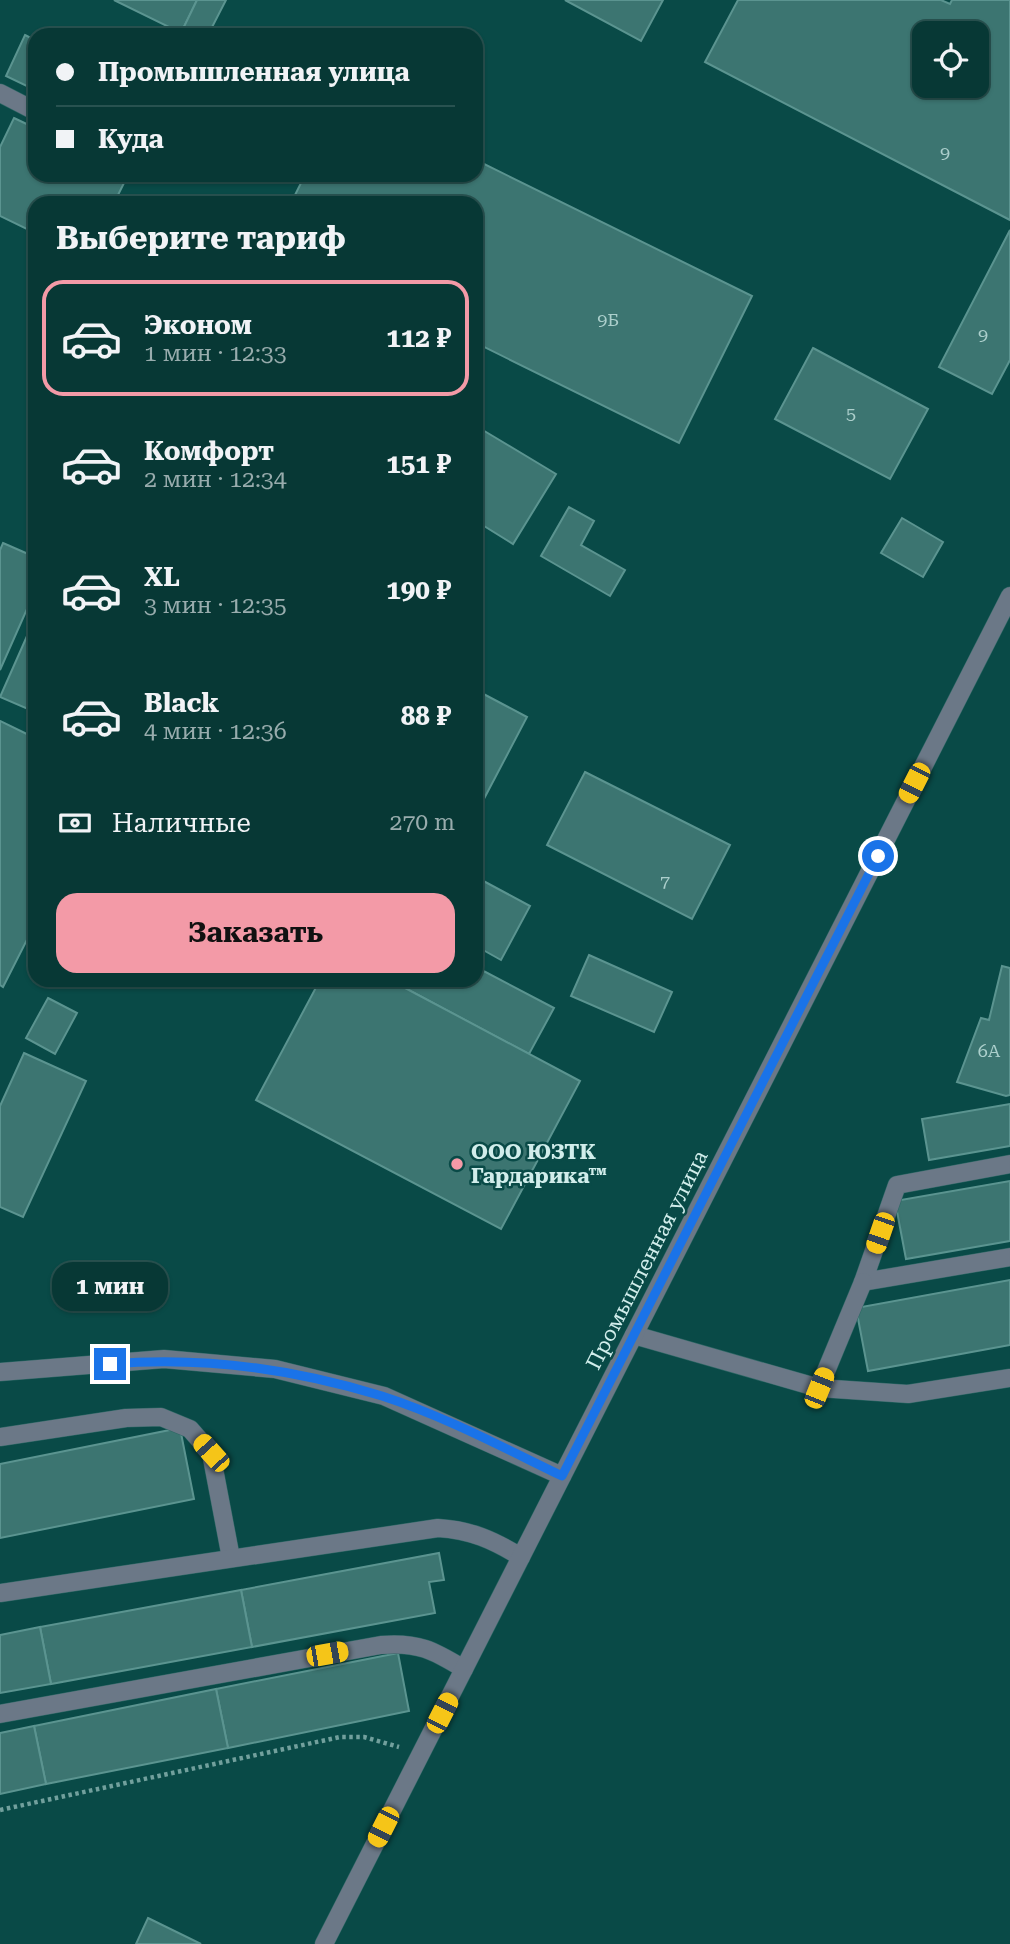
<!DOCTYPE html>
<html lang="ru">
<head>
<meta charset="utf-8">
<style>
  body { margin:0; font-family:"Roboto Serif",serif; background:#154341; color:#f1f3f6; height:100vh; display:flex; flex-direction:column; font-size:26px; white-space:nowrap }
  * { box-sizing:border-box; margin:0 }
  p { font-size:23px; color:#98acad }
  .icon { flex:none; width:38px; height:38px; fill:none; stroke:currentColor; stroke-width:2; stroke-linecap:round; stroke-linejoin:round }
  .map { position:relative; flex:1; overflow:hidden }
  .side { position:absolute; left:28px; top:196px; width:455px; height:791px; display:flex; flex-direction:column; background:#073835; border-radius:21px; box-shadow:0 2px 5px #0004,0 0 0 2px #285250 }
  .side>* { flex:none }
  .banner { position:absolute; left:28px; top:28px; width:455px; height:154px; border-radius:21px; box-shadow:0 2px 5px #0004,0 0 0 2px #285250; display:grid; align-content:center; height:154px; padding:0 28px; background:#073835 }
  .tools { position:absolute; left:912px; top:21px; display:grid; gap:14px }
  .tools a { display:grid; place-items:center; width:77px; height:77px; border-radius:14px; background:#073835; box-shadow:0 2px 5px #0004,0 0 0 2px #285250; font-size:35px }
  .end { position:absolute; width:32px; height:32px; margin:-16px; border:9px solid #1a73e8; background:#fff; box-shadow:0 0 0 4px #fff }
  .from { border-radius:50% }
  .bubble { position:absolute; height:49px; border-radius:21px; background:#073835; box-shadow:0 2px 5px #0004,0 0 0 2px #285250; font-size:23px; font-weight:700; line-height:49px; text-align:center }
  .car { position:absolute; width:21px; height:42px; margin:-21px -10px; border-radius:9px; box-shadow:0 0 5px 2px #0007; background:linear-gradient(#f5c518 24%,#345 0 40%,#f5c518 0 76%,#345 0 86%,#f5c518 0) }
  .banner b { display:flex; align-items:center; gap:24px; height:66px; font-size:26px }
  .banner b+b { border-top:2px solid #285250 }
  .banner i { width:18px; height:18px; background:#f1f3f6 }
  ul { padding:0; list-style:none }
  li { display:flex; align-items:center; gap:21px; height:116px; margin:0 14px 10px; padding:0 14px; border:4px solid transparent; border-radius:21px }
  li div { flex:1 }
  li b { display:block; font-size:26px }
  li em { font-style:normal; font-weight:700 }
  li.current { border-color:#f39aa7 }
  li>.icon { width:63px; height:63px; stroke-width:1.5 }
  h2 { padding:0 28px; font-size:32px; line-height:84px }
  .pay { display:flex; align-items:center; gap:18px; height:77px; padding:0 28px; font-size:26px }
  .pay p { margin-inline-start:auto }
  .button { display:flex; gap:14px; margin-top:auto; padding:14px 28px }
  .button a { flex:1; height:80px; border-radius:21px; background:#f39aa7; color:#111; font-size:28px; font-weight:700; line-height:80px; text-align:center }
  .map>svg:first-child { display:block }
</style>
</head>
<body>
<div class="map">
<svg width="1010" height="1944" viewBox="0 0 1010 1944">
  <rect width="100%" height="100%" fill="#094a47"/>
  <g fill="#3c7571" stroke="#5b9490" stroke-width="2" fill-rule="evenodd">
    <polygon points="114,0 197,0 181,33"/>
    <polygon points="197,0 226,0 208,35 180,35"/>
    <polygon points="565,0 663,0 641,41"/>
    <path d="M738 0H941L950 4 952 0H1010V220L705 62ZM924 33H976V86H924Z"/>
    <polygon points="25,35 35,40 35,90 6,76"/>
    <polygon points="14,118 35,128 35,175 128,175 114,203 35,203 35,233 0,216 0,147"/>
    <polygon points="476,160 752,296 679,443 476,343 476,203 291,203 305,175 476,175"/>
    <polygon points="1010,230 1010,360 992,394 939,367"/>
    <polygon points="813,348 928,409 890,479 775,419"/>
    <polygon points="476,426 556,474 513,544 476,521"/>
    <polygon points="569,507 594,521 581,545 625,570 610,596 541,556"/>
    <polygon points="902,518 943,542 923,577 881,553"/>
    <polygon points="3,543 35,557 35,591 0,670 0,550"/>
    <polygon points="35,618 35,712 0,697"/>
    <polygon points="476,690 527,717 476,814"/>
    <polygon points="0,721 35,738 35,924 3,987 0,985"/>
    <polygon points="585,772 730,845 692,919 547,845"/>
    <polygon points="476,877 530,906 501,960 476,946"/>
    <polygon points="589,955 672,992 654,1032 571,996"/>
    <polygon points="1002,966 1010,968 1010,1095 1006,1096 957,1082 981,1018 989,1020"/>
    <polygon points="476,967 554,1008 529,1054 390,980 476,980"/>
    <polygon points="320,980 390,980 580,1081 501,1229 256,1100"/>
    <polygon points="48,998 77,1013 55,1054 26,1038"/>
    <polygon points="24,1053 86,1081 23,1217 0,1207 0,1106"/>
    <polygon points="1010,1104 1010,1146 929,1160 922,1119"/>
    <polygon points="1010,1181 1010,1241 906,1259 895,1201"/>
    <polygon points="1010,1280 1010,1345 868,1371 856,1308"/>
    <polygon points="180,1428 194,1499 0,1538 0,1464"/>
    <polygon points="439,1553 444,1580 429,1582 435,1613 252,1647 241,1590"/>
    <polygon points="241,1590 252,1647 51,1684 40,1627"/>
    <polygon points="40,1627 51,1684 0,1693 0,1635"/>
    <polygon points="398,1653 409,1711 228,1748 216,1689"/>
    <polygon points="216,1689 228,1748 46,1784 34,1726"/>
    <polygon points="34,1726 46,1784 0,1794 0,1733"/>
    <polygon points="148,1918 201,1944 136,1944"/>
  </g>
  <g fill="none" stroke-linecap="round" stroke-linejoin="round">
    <defs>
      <g id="minor">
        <polyline points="0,93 35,111"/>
        <polyline points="1010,1164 897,1185 863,1282 1010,1257"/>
        <polyline points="634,1335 819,1388 908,1394 1010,1378"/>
        <polyline points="0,1372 164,1359 275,1369 384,1396 562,1476"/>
        <polyline points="819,1388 863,1282"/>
        <polyline points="0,1437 126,1418 161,1417 190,1429 211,1453 231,1558"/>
        <path d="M0 1593 438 1528C471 1530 493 1540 521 1557"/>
        <path d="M0 1714 381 1645C418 1642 433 1650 464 1669"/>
        <polyline points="324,1944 1010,596"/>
      </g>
    </defs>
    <use href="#minor" stroke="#2d6765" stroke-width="19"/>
    <polyline stroke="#72a09d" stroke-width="4.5" stroke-dasharray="3.5 3.5" stroke-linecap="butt" points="0,1810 340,1737 364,1737 399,1747"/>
    <use href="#minor" stroke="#6b7887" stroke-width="18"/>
  </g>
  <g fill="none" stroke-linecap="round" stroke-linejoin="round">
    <path stroke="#1a73e8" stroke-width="9" d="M110 1364C202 1356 294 1369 382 1396 444 1416 504 1448 562 1476L878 856"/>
  </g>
  <circle fill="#f39aa7" stroke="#094a47" stroke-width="2.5" cx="457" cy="1164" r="7"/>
  <g text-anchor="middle" stroke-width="5" stroke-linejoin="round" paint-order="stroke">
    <g font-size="18" fill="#accfcc">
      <text x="945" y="159">9</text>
      <text x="608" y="326">9Б</text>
      <text x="983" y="341">9</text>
      <text x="851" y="420">5</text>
      <text x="665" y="888">7</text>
      <text x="989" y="1057">6А</text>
    </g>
    <g font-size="21" font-weight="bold" fill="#d1edeb" stroke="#094a47" text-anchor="start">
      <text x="471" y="1159">ООО ЮЗТК<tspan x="471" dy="24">Гардарика™</tspan></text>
    </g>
    <g font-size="21" fill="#d1edeb" stroke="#094a47">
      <text transform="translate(647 1260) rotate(-63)" y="7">Промышленная улица</text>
    </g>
  </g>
</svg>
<div class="tools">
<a><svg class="icon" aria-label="locate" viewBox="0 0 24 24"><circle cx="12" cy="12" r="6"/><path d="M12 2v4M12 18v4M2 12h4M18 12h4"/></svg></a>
</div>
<i class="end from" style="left:878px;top:856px"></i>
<i class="end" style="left:110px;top:1364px"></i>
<div class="bubble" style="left:52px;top:1262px;width:116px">1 мин</div>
<i class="car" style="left:914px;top:783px;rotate:207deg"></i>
<i class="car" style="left:880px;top:1233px;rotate:199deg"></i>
<i class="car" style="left:819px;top:1388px;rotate:22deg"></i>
<i class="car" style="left:211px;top:1453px;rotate:318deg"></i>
<i class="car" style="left:327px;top:1654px;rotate:80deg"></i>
<i class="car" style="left:442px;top:1713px;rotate:27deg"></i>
<i class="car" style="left:383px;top:1827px;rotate:207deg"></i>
<div class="banner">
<b><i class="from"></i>Промышленная улица</b>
<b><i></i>Куда</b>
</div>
<section class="side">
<h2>Выберите тариф</h2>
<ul>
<li class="current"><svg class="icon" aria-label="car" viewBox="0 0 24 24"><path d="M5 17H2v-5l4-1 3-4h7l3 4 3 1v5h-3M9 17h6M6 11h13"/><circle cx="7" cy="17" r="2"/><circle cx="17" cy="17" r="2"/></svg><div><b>Эконом</b><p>1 мин · 12:33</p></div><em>112 ₽</em></li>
<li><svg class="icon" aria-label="car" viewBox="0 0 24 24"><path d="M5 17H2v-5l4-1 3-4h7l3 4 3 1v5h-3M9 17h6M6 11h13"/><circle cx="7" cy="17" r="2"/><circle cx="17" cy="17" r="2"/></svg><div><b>Комфорт</b><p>2 мин · 12:34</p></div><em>151 ₽</em></li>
<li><svg class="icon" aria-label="car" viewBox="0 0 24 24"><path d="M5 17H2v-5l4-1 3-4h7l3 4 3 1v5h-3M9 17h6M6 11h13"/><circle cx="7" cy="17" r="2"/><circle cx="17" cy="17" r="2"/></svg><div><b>XL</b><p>3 мин · 12:35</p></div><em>190 ₽</em></li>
<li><svg class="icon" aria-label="car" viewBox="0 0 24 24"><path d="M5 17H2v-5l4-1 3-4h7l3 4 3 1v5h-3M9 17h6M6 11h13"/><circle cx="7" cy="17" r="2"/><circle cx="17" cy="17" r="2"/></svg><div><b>Black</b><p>4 мин · 12:36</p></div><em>88 ₽</em></li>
</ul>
<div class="pay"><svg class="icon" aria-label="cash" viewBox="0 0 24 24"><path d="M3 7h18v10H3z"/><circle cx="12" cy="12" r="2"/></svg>Наличные<p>270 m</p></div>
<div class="button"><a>Заказать</a></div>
</section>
</div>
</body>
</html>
